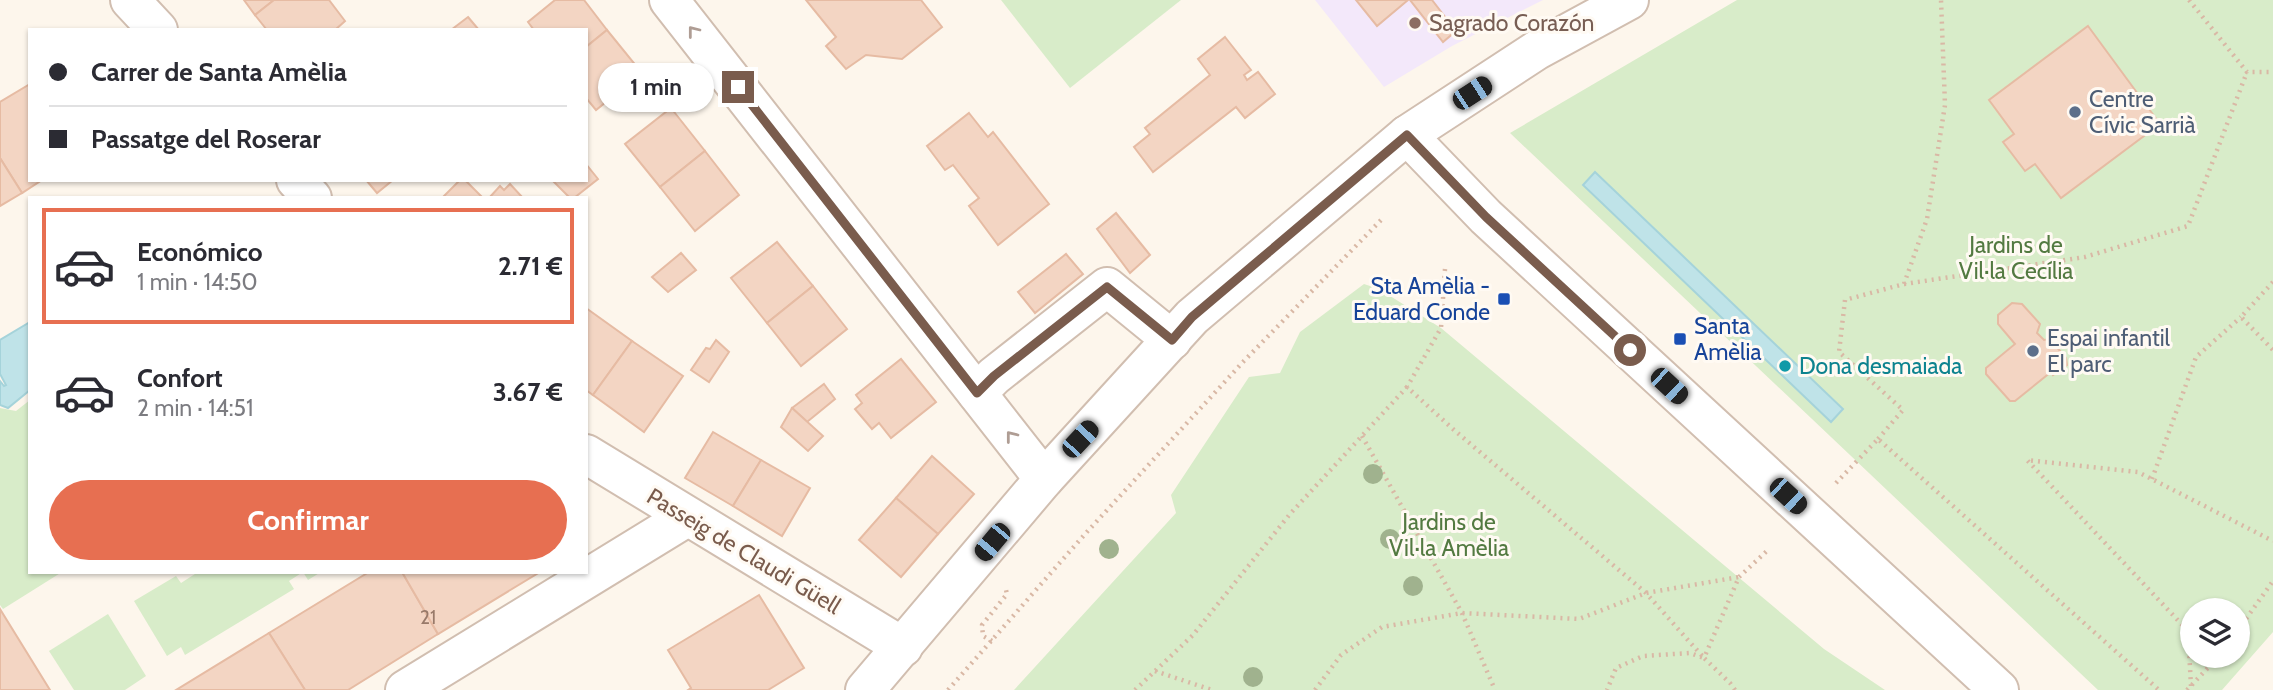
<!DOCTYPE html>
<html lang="es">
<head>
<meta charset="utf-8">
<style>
  body { margin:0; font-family:Cabin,sans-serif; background:#f7f7f7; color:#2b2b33; height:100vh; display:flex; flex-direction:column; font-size:26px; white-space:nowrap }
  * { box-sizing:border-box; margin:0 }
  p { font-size:23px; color:#7c7c81 }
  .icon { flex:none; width:38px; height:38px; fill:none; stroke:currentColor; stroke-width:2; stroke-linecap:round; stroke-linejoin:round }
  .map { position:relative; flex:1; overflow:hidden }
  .panel { position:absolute; left:28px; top:196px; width:560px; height:378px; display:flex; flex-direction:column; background:#fff; border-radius:0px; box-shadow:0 2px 5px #0004 }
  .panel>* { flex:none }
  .hud { position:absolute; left:28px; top:28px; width:560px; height:154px; border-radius:0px; box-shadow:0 2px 5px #0004; display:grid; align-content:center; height:154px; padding:0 21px; background:#fff }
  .fabs { position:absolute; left:2180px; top:598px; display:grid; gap:14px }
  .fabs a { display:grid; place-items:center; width:70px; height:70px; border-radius:50%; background:#fff; box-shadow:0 2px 5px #0004; font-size:35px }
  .end { position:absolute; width:32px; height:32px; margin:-16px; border:9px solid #7a5c4d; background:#fff; box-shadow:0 0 0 4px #fff }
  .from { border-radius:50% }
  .bubble { position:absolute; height:49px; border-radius:24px; background:#fff; box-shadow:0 2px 5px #0004; font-size:23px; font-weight:700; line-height:49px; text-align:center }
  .car { position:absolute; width:21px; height:42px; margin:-21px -10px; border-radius:9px; box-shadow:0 0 5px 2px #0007; background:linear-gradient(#222 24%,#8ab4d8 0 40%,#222 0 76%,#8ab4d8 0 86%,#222 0) }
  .hud b { display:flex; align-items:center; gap:24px; height:66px; font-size:26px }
  .hud b+b { border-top:2px solid #e1e1e2 }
  .hud i { width:18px; height:18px; background:#2b2b33 }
  ul { padding:12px 0 0; list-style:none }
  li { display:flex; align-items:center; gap:21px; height:116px; margin:0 14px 10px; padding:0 7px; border:4px solid transparent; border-radius:0px }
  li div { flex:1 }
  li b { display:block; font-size:26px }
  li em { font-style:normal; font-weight:700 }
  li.current { border-color:#e76f51 }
  li>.icon { width:63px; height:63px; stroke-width:1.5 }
  .cta { display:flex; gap:14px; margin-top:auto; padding:14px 21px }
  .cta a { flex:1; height:80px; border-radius:42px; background:#e76f51; color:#fff; font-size:28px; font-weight:700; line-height:80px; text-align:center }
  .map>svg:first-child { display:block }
</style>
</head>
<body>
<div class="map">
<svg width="2273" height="690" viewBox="0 0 2273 690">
  <rect width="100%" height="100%" fill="#fdf6ec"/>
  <polygon fill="#f3e8fa" points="1315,0 1543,0 1452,46 1384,87"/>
  <g fill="#d8ecc9" fill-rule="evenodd">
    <polygon points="1001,0 1181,0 1070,88"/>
    <path d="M1737 0H2273V632L2222 690H2098L1510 133ZM2193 611H2238V656H2193Z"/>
    <polygon points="1364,284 1379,289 1441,328 1824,649 1885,690 1014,690 1176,513 1171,495 1249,377 1280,373 1300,332"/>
    <polygon points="30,400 30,572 62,572 3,609 0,605 0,408 16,411"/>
    <polygon points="198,572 321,572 308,580 303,572 289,581 294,589 185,655 181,647 167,656 134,601 176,576 181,583"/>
    <polygon points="108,614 146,676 125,690 74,690 49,651"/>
  </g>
  <g fill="#bfe3e8" stroke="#a5d3da" stroke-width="2">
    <polygon points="1595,172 1843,409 1831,422 1583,185"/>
    <polygon points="30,322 30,390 8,408 0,405 0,381 4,386 6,385 0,374 0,340"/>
  </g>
  <g fill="#f3d5c3" stroke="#e6bba3" stroke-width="2">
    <polygon points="244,0 274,0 255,15"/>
    <polygon points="274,0 329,0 345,21 335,30 267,30 255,15"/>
    <polygon points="555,0 584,0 607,30 586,47 586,30 534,30 528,22"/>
    <polygon points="806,0 921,0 942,27 902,59 866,55 846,69 826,46 836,37"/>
    <polygon points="1356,0 1408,0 1377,26"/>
    <polygon points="1410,0 1432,0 1456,31 1443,42"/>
    <polygon points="468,17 479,30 451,30"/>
    <polygon points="2088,26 2160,124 2061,198 2035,164 2025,171 2003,142 2014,134 1989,100"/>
    <polygon points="607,30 642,73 596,110 586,98 586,47"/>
    <polygon points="1225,37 1251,70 1244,75 1247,80 1258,72 1275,94 1245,118 1236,107 1153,172 1134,147 1150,134 1145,128 1210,75 1198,59"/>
    <polygon points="30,84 30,180 42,180 22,193 0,158 0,102"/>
    <polygon points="671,108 705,151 660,187 625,144"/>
    <polygon points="969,113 988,137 993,132 1049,204 998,245 969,206 979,198 974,192 953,165 945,170 927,146"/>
    <polygon points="705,151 739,195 695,231 660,187"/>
    <polygon points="0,158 22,193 0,206"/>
    <polygon points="586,164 598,179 574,198 570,198 552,180 586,180"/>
    <polygon points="366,180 393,180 377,193"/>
    <polygon points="460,180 465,180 483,198 442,198"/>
    <polygon points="510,184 523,198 489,198 500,186 504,190"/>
    <polygon points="1116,213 1150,255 1130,273 1097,229"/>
    <polygon points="777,242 813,286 767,323 731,278"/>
    <polygon points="681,253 696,270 668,292 652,277"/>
    <polygon points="1066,254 1083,274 1035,313 1018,292"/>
    <polygon points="813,286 847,329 801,366 767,323"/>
    <polygon points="2012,303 2022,304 2040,324 2037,333 2044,340 2050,339 2066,358 2067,365 2053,375 2051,372 2015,401 2010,401 1986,374 1986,368 2015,344 1998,324 1998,315"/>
    <polygon points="586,308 632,341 593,395 586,390"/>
    <polygon points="716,340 729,352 709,382 691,370 706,348 710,349"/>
    <polygon points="632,341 683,376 644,432 593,395"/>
    <polygon points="901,359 936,402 891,438 879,423 872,429 855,409 862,403 856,395"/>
    <polygon points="824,384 835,399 807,422 792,408"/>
    <polygon points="792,408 823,436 808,451 781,427"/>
    <polygon points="713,432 761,460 733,506 685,478"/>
    <polygon points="932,456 974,494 938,534 896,498"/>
    <polygon points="761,460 810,488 782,536 733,506"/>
    <polygon points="896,498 938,534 901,577 859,540"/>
    <polygon points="369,572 402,572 438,634 348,690 305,690 269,633"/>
    <polygon points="402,572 540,572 438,634"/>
    <polygon points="759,595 804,668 768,690 688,690 691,688 668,650"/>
    <polygon points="0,609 50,690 0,690"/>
    <polygon points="269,633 305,690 176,690"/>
  </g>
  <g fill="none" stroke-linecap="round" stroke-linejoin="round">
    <defs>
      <g id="minor">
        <polyline points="130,0 158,30"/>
        <polyline points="669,0 1044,479"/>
        <polyline points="1407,135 1486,217 1999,690"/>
        <polyline points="296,180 312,198"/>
        <polyline points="977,393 994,376 1107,287 1172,340"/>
        <polyline points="586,454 903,647"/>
        <polyline points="405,690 687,517"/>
        <polyline points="865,690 1044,479 1192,317 1407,135 1537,50 1629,0"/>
      </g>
    </defs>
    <use href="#minor" stroke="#d1beb0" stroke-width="42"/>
    <g stroke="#d9b8a5" stroke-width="4.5" stroke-dasharray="2 5" stroke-linecap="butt">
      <polyline points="2189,0 2247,72 2273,72"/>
      <polyline points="1445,269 1441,328 1407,387 1454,430 1646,593 1704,658 1690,653 1643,656 1616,668 1607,690"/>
      <polyline points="2273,282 2241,317 2273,350"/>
      <polyline points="1904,284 2085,257 2188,226 2247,72"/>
      <polyline points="1362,436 1462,613 1495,690"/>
      <polyline points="1878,439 1903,410 1839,352 1845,300 1904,284 1927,219 1945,105 1941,0"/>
      <polyline points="2152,479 2196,357 2241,317"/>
      <polyline points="1836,483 1878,439 2159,690"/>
      <polyline points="2238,630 2273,581"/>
      <polyline points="992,641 983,636 982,625 1007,594 1006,590"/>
      <polyline points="1155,671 1212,690"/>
      <polyline points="2191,686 2188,631 2027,460 2138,472 2273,541"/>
      <polyline points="948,690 1086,533 1243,362 1384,217"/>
      <polyline points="1135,690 1193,635 1290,514 1407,387"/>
      <polyline points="1315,690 1341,655 1382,627 1462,613 1579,619 1646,593 1739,577"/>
      <polyline points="1735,690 1730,683 1704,658 1739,577 1769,549"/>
      <polyline points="2187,690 2219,656"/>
    </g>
    <use href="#minor" stroke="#fff" stroke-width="38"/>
  </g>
  <g fill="#a0b28e">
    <circle cx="1373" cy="474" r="10"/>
    <circle cx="1390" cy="539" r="10"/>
    <circle cx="1109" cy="549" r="10"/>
    <circle cx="1413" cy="586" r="10"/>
    <circle cx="1253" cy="677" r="10"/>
  </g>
  <defs><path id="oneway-chevron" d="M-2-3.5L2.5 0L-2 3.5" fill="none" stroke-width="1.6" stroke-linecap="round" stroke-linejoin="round" transform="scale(1.75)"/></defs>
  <g stroke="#af9d94">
    <use href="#oneway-chevron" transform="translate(693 31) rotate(-128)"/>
    <use href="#oneway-chevron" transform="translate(1011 436) rotate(-128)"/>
  </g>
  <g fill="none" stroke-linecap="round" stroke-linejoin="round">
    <polyline stroke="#7a5c4d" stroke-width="9" points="738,87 977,393 994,376 1107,287 1172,340 1192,317 1407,135 1486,217 1630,350"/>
  </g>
  <circle fill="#8d6e63" stroke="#fffaf3" stroke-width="2.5" cx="1415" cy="23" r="7"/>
  <g fill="#5c6f8a" stroke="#fffaf3" stroke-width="2.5">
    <circle cx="2075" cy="112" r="7"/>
    <circle cx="2033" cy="351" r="7"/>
  </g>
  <g fill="#1a4fb4" stroke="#fffaf3" stroke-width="2.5">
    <rect x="1497" y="292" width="14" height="14" rx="3.5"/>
    <rect x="1673" y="332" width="14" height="14" rx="3.5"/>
  </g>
  <circle fill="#0f9aa8" stroke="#fffaf3" stroke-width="2.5" cx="1785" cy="366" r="7"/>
  <g text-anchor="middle" stroke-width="6" stroke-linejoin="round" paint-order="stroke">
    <g font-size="19" fill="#987a6a">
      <text x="428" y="624">21</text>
    </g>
    <g font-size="23" fill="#785e54" stroke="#fffaf3" text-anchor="start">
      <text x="1429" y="31">Sagrado Corazón</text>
    </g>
    <g font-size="23" fill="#4e5e75" stroke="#fffaf3" text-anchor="start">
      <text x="2089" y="107">Centre<tspan x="2089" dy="26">Cívic Sarrià</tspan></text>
      <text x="2047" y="346">Espai infantil<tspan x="2047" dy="26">El parc</tspan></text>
    </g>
    <g font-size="23" fill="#537a41" stroke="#fffaf3">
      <text x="2016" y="253">Jardins de<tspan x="2016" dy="26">Vil·la Cecília</tspan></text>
      <text x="1449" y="530">Jardins de<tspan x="1449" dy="26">Vil·la Amèlia</tspan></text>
    </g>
    <g font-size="23" fill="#164399" stroke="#fffaf3" text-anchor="end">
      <text x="1490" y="294">Sta Amèlia -<tspan x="1490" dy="26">Eduard Conde</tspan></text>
      <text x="1694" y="334" text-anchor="start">Santa<tspan x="1694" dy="26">Amèlia</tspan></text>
    </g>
    <g font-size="23" fill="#0d838f" stroke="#fffaf3" text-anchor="start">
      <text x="1799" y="374">Dona desmaiada</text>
    </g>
    <g font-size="23" fill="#7a5c4d" stroke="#fffaf3">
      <text transform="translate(744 551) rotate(31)" y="8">Passeig de Claudi Güell</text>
    </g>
  </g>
</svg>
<div class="fabs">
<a><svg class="icon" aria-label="layers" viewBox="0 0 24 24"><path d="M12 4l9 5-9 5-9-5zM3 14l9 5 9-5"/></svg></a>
</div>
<i class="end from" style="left:1630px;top:350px"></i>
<i class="end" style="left:738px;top:87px"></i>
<div class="bubble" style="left:598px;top:63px;width:116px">1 min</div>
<i class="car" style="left:1472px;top:93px;rotate:57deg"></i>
<i class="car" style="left:1669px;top:386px;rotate:133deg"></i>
<i class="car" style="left:1080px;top:439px;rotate:43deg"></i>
<i class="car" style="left:1788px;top:496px;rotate:133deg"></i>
<i class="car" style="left:992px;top:542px;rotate:220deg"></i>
<div class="hud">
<b><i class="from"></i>Carrer de Santa Amèlia</b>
<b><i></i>Passatge del Roserar</b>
</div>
<section class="panel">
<ul>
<li class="current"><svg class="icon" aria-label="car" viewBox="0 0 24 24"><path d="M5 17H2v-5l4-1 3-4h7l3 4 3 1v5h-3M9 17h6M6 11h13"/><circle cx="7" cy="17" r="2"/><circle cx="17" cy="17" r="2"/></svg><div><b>Económico</b><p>1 min · 14:50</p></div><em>2.71 €</em></li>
<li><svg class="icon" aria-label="car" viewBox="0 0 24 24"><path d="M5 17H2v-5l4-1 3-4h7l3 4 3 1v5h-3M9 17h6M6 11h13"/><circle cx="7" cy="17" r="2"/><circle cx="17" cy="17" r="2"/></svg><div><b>Confort</b><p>2 min · 14:51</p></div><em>3.67 €</em></li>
</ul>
<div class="cta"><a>Confirmar</a></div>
</section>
</div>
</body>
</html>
